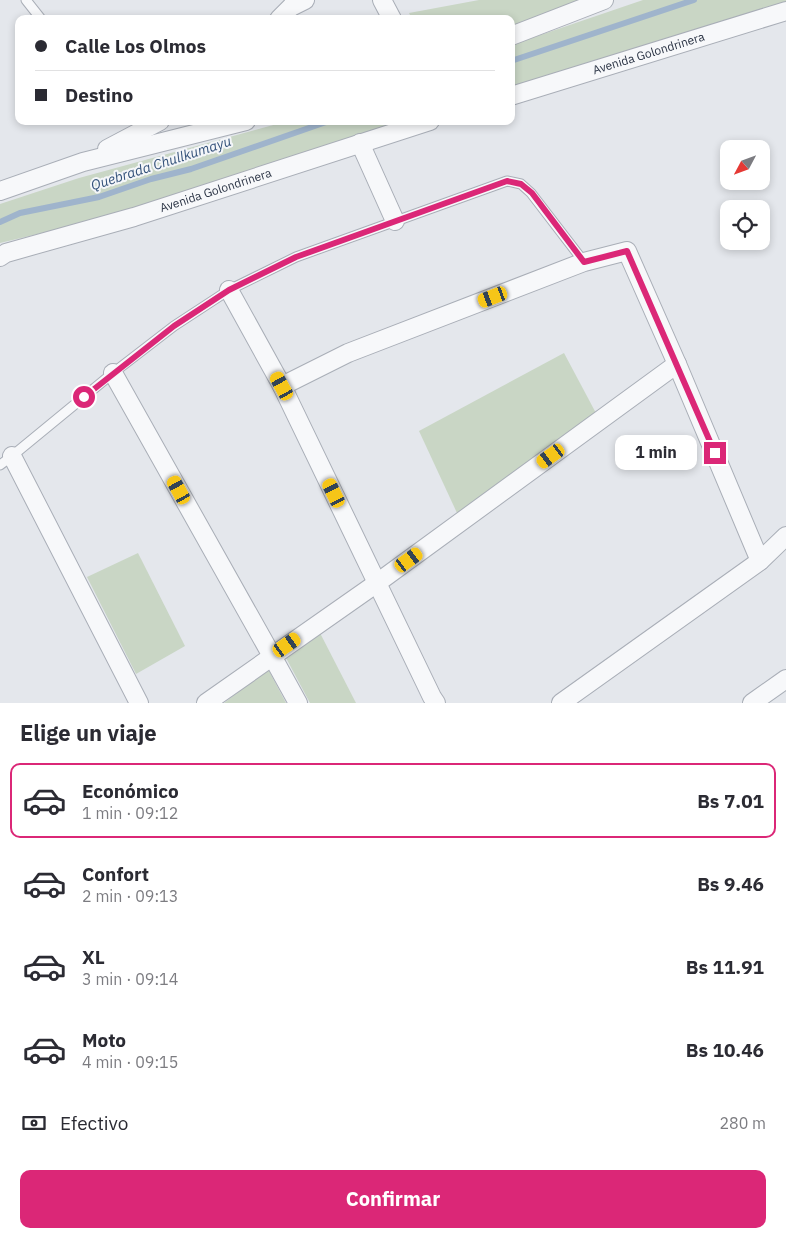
<!DOCTYPE html>
<html lang="es">
<head>
<meta charset="utf-8">
<style>
  body { margin:0; font-family:"IBM Plex Sans",sans-serif; background:#f2f2f3; color:#2b2b33; height:100vh; display:flex; flex-direction:column; font-size:19px; white-space:nowrap }
  * { box-sizing:border-box; margin:0 }
  p { font-size:16px; color:#7c7c81 }
  .icon { flex:none; width:28px; height:28px; fill:none; stroke:currentColor; stroke-width:2; stroke-linecap:round; stroke-linejoin:round }
  .map { position:relative; height:703px; overflow:hidden }
  .panel { display:flex; flex-direction:column; background:#fff; flex:1 }
  .panel>* { flex:none }
  .banner { position:absolute; left:15px; top:15px; width:500px; height:110px; border-radius:10px; box-shadow:0 2px 8px #0003; display:grid; align-content:center; height:110px; padding:0 20px; background:#fff }
  .needle { width:32px; rotate:229deg }
  .buttons { position:absolute; left:720px; top:140px; display:grid; gap:10px }
  .buttons a { display:grid; place-items:center; width:50px; height:50px; border-radius:10px; background:#fff; box-shadow:0 2px 8px #0003; font-size:25px }
  .end { position:absolute; width:22px; height:22px; margin:-11px; border:6px solid #db2777; background:#fff; box-shadow:0 0 0 2px #fff }
  .from { border-radius:50% }
  .bubble { position:absolute; height:35px; border-radius:10px; background:#fff; box-shadow:0 2px 8px #0003; font-size:16px; font-weight:700; line-height:35px; text-align:center }
  .car { position:absolute; width:15px; height:30px; margin:-15px -8px; border-radius:6px; box-shadow:0 0 4px 1px #0007; background:linear-gradient(#f5c518 24%,#345 0 40%,#f5c518 0 76%,#345 0 86%,#f5c518 0) }
  .banner b { display:flex; align-items:center; gap:18px; height:48px; font-size:19px }
  .banner b+b { border-top:1px solid #e1e1e2 }
  .banner i { width:12px; height:12px; background:#2b2b33 }
  ul { padding:0; list-style:none }
  li { display:flex; align-items:center; gap:15px; height:75px; margin:0 10px 8px; padding:0 10px; border:2px solid transparent; border-radius:10px }
  li div { flex:1 }
  li b { display:block; font-size:19px }
  li em { font-style:normal; font-weight:700 }
  li.selected { border-color:#db2777 }
  li>.icon { width:45px; height:45px; stroke-width:1.5 }
  h2 { padding:0 20px; font-size:22px; line-height:60px }
  .pay { display:flex; align-items:center; gap:12px; height:55px; padding:0 20px; font-size:19px }
  .pay p { margin-inline-start:auto }
  .primary-button { display:flex; gap:10px; margin-top:auto; padding:10px 20px }
  .primary-button a { flex:1; height:58px; border-radius:10px; background:#db2777; color:#fff; font-size:20px; font-weight:700; line-height:58px; text-align:center }
  .map>svg:first-child { display:block }
</style>
</head>
<body>
<div class="map">
<svg width="786" height="703" viewBox="0 0 786 703">
  <rect width="100%" height="100%" fill="#e4e7ec"/>
  <g fill="#c9d6c5">
    <polygon points="479,0 585,0 511,28 511,19 412,19 409,13"/>
    <polygon points="643,0 786,0 786,2 511,88 511,45"/>
    <polygon points="288,121 407,121 88,222 0,243 0,204 79,178"/>
    <polygon points="564,353 597,415 457,513 419,431"/>
    <polygon points="138,553 185,646 136,674 87,577"/>
    <polygon points="320,633 356,703 310,703 285,656"/>
    <polygon points="268,669 286,703 224,703"/>
  </g>
  <g fill="none" stroke-linecap="round" stroke-linejoin="round">
    <g stroke="#9fb4cc" stroke-width="6">
      <polyline points="511,61 694,0"/>
      <polyline points="0,222 20,213 99,197 151,179 191,169 329,121"/>
    </g>
    <defs>
      <g id="lane">
        <polyline points="26,0 41,19"/>
        <polyline points="0,465 12,456 113,373 174,326 229,290 296,257 507,181 521,184 531,193 584,262"/>
      </g>
      <g id="street">
        <polyline points="382,0 392,19"/>
        <polyline points="279,19 291,7 305,0"/>
        <polyline points="511,36 604,0"/>
        <path id="s1" d="M511 96 786 11"/>
        <polyline points="360,143 395,221"/>
        <polyline points="107,149 160,121"/>
        <polyline points="0,191 83,162 246,121"/>
        <path id="s2" d="M0 257 6 253 134 217 430 121"/>
        <polyline points="229,290 282,386 432,697 436,703"/>
        <polyline points="113,373 272,656 298,703"/>
        <polyline points="282,386 348,353 584,262 627,251 677,364 760,561"/>
        <polyline points="12,456 139,703"/>
        <polyline points="206,703 377,583 677,364"/>
        <polyline points="561,703 760,561 786,536"/>
        <polyline points="752,703 786,679"/>
      </g>
    </defs>
    <use href="#lane" stroke="#a9aeb7" stroke-width="11"/>
    <use href="#street" stroke="#a9aeb7" stroke-width="20"/>
    <use href="#lane" stroke="#f7f8fa" stroke-width="9"/>
    <use href="#street" stroke="#f7f8fa" stroke-width="18"/>
  </g>
  <g fill="none" stroke-linecap="round" stroke-linejoin="round">
    <polyline stroke="#db2777" stroke-width="6" points="84,397 174,326 229,290 296,257 507,181 521,184 532,193 584,262 627,251 715,453"/>
  </g>
  <g text-anchor="middle" stroke-width="4" stroke-linejoin="round" paint-order="stroke">
    <g font-size="12" fill="#2b3445" stroke="#f4f6f9">
      <text dy="4" stroke="none"><textPath href="#s1" startOffset="144">Avenida Golondrinera</textPath></text>
      <text dy="4" stroke="none"><textPath href="#s2" startOffset="226">Avenida Golondrinera</textPath></text>
    </g>
    <g font-size="14" font-style="italic" fill="#34527a" stroke="#f4f6f9">
      <text transform="translate(161 163) rotate(-18)" y="5">Quebrada Chullkumayu</text>
    </g>
  </g>
</svg>
<div class="buttons">
<a><svg class="needle" viewBox="-14 -14 28 28"><path d="M0-13l5 13h-10z" fill="#e53935"/><path d="M0 13l5-13h-10z" fill="#7c7c81"/></svg></a>
<a><svg class="icon" aria-label="locate" viewBox="0 0 24 24"><circle cx="12" cy="12" r="6"/><path d="M12 2v4M12 18v4M2 12h4M18 12h4"/></svg></a>
</div>
<i class="end from" style="left:84px;top:397px"></i>
<i class="end" style="left:715px;top:453px"></i>
<div class="bubble" style="left:615px;top:435px;width:82px">1 min</div>
<i class="car" style="left:493px;top:297px;rotate:249deg"></i>
<i class="car" style="left:282px;top:386px;rotate:331deg"></i>
<i class="car" style="left:551px;top:456px;rotate:234deg"></i>
<i class="car" style="left:179px;top:490px;rotate:331deg"></i>
<i class="car" style="left:334px;top:493px;rotate:334deg"></i>
<i class="car" style="left:409px;top:560px;rotate:54deg"></i>
<i class="car" style="left:287px;top:645px;rotate:55deg"></i>
<div class="banner">
<b><i class="from"></i>Calle Los Olmos</b>
<b><i></i>Destino</b>
</div>
</div>
<section class="panel">
<h2>Elige un viaje</h2>
<ul>
<li class="selected"><svg class="icon" aria-label="car" viewBox="0 0 24 24"><path d="M5 17H2v-5l4-1 3-4h7l3 4 3 1v5h-3M9 17h6M6 11h13"/><circle cx="7" cy="17" r="2"/><circle cx="17" cy="17" r="2"/></svg><div><b>Económico</b><p>1 min · 09:12</p></div><em>Bs 7.01</em></li>
<li><svg class="icon" aria-label="car" viewBox="0 0 24 24"><path d="M5 17H2v-5l4-1 3-4h7l3 4 3 1v5h-3M9 17h6M6 11h13"/><circle cx="7" cy="17" r="2"/><circle cx="17" cy="17" r="2"/></svg><div><b>Confort</b><p>2 min · 09:13</p></div><em>Bs 9.46</em></li>
<li><svg class="icon" aria-label="car" viewBox="0 0 24 24"><path d="M5 17H2v-5l4-1 3-4h7l3 4 3 1v5h-3M9 17h6M6 11h13"/><circle cx="7" cy="17" r="2"/><circle cx="17" cy="17" r="2"/></svg><div><b>XL</b><p>3 min · 09:14</p></div><em>Bs 11.91</em></li>
<li><svg class="icon" aria-label="car" viewBox="0 0 24 24"><path d="M5 17H2v-5l4-1 3-4h7l3 4 3 1v5h-3M9 17h6M6 11h13"/><circle cx="7" cy="17" r="2"/><circle cx="17" cy="17" r="2"/></svg><div><b>Moto</b><p>4 min · 09:15</p></div><em>Bs 10.46</em></li>
</ul>
<div class="pay"><svg class="icon" aria-label="cash" viewBox="0 0 24 24"><path d="M3 7h18v10H3z"/><circle cx="12" cy="12" r="2"/></svg>Efectivo<p>280 m</p></div>
<div class="primary-button"><a>Confirmar</a></div>
</section>
</body>
</html>
